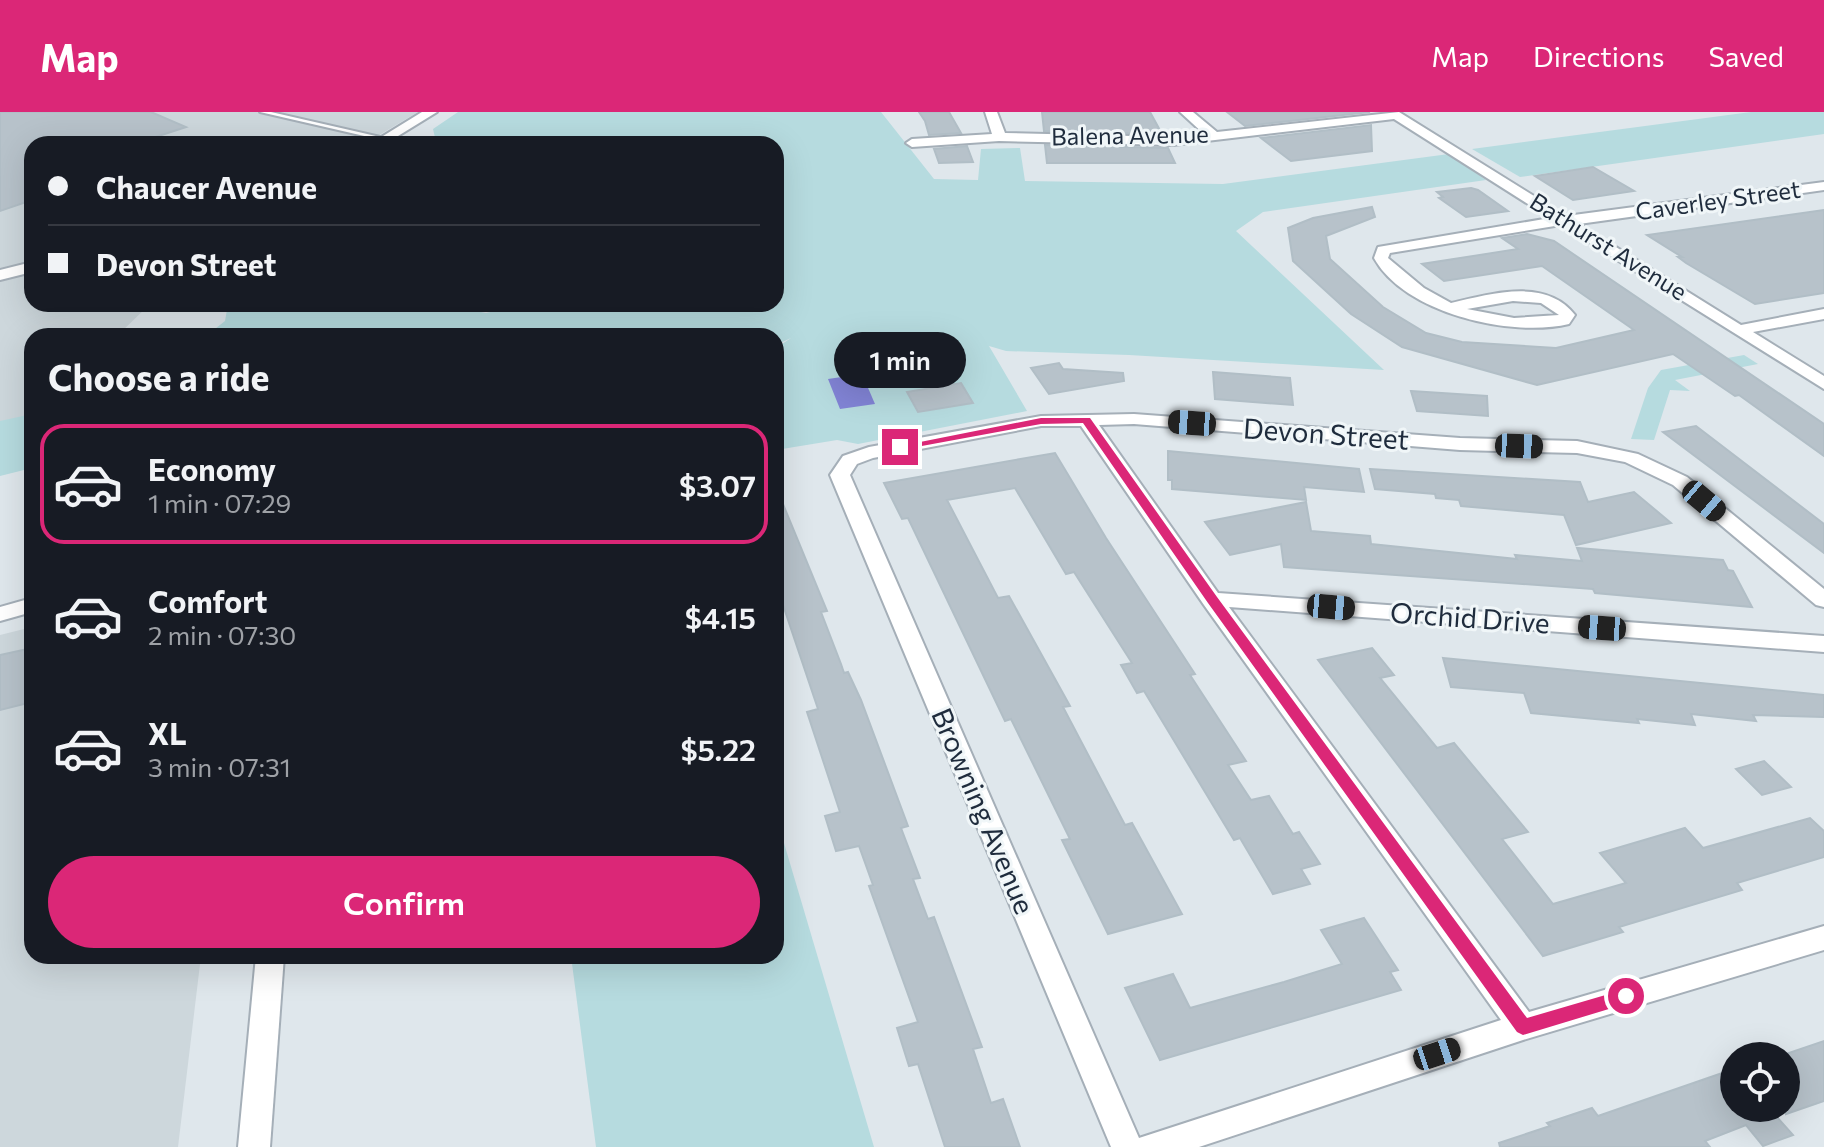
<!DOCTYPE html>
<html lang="en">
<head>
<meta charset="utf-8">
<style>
  body { margin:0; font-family:Commissioner,sans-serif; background:#20242c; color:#f1f3f6; height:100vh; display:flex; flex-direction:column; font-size:30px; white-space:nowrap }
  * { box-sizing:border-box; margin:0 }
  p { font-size:26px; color:#9ea1a6 }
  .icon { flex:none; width:44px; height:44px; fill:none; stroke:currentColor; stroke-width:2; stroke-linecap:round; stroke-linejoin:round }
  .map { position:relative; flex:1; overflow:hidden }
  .details { position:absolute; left:24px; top:216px; width:760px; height:636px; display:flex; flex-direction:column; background:#171b24; border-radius:24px; box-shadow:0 8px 32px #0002 }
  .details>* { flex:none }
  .guide { position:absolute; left:24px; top:24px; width:760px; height:176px; border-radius:24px; box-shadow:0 8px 32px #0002; display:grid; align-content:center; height:176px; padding:0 24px; background:#171b24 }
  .fabs { position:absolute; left:1720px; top:930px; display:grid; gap:16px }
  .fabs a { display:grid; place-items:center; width:80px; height:80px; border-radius:50%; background:#171b24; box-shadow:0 8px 32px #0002; font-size:40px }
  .end { position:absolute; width:36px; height:36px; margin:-18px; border:10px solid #db2777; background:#fff; box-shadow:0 0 0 4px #fff }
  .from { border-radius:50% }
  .bubble { position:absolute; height:56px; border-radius:28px; background:#171b24; box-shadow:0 8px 32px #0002; font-size:26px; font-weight:600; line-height:56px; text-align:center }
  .car { position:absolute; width:24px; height:48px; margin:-24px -12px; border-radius:10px; box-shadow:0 0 6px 2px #0007; background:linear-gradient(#222 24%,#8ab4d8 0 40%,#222 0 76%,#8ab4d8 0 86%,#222 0) }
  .guide b { display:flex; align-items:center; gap:28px; height:76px; font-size:30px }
  .guide b+b { border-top:2px solid #363941 }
  .guide i { width:20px; height:20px; background:#f1f3f6 }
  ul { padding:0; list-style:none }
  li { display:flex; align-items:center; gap:24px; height:120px; margin:0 16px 12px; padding:0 8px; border:4px solid transparent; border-radius:24px }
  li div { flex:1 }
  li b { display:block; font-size:30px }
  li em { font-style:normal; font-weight:600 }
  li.current { border-color:#db2777 }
  li>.icon { width:72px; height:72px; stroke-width:1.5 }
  h2 { padding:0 24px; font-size:36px; line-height:96px }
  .action { display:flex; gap:16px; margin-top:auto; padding:16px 24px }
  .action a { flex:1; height:92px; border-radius:48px; background:#db2777; color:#fff; font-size:32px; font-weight:600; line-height:92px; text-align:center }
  header { display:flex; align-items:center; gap:48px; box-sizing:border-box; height:112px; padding:0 40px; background:#db2777; color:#fff }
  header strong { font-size:38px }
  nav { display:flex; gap:44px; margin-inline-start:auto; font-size:28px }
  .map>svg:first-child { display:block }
</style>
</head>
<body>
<header>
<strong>Map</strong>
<nav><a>Map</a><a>Directions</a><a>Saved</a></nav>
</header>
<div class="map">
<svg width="1824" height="1035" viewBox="0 0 1824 1035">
  <rect width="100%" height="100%" fill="#dfe7ec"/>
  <g fill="#cdd7dc">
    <polygon points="0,0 418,0 364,32 32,32 32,192 150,192 117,224 32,224 32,303 0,310"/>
    <polygon points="32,515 32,844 201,844 178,1035 0,1035 0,523"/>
  </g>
  <g fill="#b6dbdf">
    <polygon points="458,0 881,0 934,67 978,68 981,37 1020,36 1025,69 1223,72 1449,42 1486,68 1263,100 1236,119 1384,258 1129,243 1006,239 989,234 1027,299 858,332 837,328 776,338 776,236 791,226 776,233 776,224 683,224 686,219 674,224 206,224 225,209 228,192 518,192 481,200 486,201 525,192 776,192 776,32 433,32 436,30 433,17"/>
    <polygon points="1751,0 1824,0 1824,22 1520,65 1472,37"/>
    <polygon points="1744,243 1758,252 1675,268 1690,279 1670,278 1654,328 1631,327 1648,276 1661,258"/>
    <polygon points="32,302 32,356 0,364 0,309"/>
    <polygon points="776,704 874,1035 596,1035 571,844 776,844"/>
  </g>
  <polygon fill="#8284d6" points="862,262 875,292 840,297 828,267"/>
  <g fill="#b7c2ca" stroke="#b1bec6" stroke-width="2">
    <polygon points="0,0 151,0 186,15 134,32 32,32 32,88 0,99"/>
    <polygon points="919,0 949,0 961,21 929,23 925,9"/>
    <polygon points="1042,0 1150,0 1162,22 1044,19"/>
    <polygon points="1227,0 1370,0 1245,14"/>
    <polygon points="1371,13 1372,39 1291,49 1261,26"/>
    <polygon points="1045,33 1168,36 1175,51 1047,51"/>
    <polygon points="967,34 973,50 939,51 934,37"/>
    <polygon points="1593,55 1634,79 1573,88 1535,64"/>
    <polygon points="1471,76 1478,78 1508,99 1466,105 1439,86 1443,85 1437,80"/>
    <polygon points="1372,95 1375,105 1326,124 1330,147 1383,195 1426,221 1462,230 1556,236 1634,218 1542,154 1444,169 1422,152 1518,137 1502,126 1527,122 1554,129 1824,312 1824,344 1739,283 1735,284 1673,242 1537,273 1402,235 1351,202 1293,149 1288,116 1313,106"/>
    <polygon points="1824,98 1824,181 1755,192 1686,151 1678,145 1682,145 1647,123"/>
    <polygon points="1059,251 1063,257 1123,261 1124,269 1049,282 1031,256"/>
    <polygon points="1213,260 1290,266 1293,293 1215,287"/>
    <polygon points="961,271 973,291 918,300 907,280"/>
    <polygon points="1411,279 1487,284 1488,304 1417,299"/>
    <polygon points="1696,314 1824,412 1824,441 1663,320"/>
    <polygon points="1168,339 1359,357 1364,380 1304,375 1306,388 1172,377 1172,368 1168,368"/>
    <polygon points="1055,341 1106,426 1195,562 1190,563 1246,649 1228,653 1251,688 1269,684 1293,722 1299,720 1320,752 1301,757 1310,772 1273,782 1240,726 1234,728 1144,579 1137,581 1121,553 1132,551 1074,460 1066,462 1015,376 947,388 998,486 1009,484 1070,594 1063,595 1125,713 1132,711 1182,802 1108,822 1062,728 1070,727 1011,607 1005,609 908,406 902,407 884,371"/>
    <polygon points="1370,357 1580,370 1588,390 1634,380 1671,411 1576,433 1564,403 1461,394 1459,388 1436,386 1435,382 1375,377"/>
    <polygon points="778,380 827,499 821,500 841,552 844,561 848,560 861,588 908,714 901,716 920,766 913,767 928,807 934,805 982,935 973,937 991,991 1003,987 1020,1035 945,1035 918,952 909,954 897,916 918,910 869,774 873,773 859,734 836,739 825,704 840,700 807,600 818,597 783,493 776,494"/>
    <polygon points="1306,390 1311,419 1370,424 1371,432 1517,447 1515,443 1582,449 1577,436 1723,448 1728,458 1733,459 1752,495 1595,481 1593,477 1284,455 1281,432 1230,443 1205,410"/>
    <polygon points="32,536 32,590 0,598 0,543"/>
    <polygon points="1372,536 1394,563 1380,566 1437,636 1454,631 1528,720 1502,727 1553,792 1626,771 1600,741 1685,716 1703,736 1810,706 1824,719 1824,745 1737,771 1742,778 1619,815 1623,820 1543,844 1318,548"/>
    <polygon points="1443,546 1824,583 1824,605 1753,603 1756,609 1691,602 1695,613 1637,607 1639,611 1531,601 1524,581 1451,575"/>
    <polygon points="1764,649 1791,675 1762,683 1736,657"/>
    <polygon points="1364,806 1398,858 1390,860 1401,878 1160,948 1125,876 1173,862 1190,896 1284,870 1342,852 1321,818"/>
    <polygon points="1824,929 1824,989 1786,1002 1786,998 1775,1003 1793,1023 1763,1034 1746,1013 1705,1029 1710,1035 1500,1035 1499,1031 1550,1014 1547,1011 1592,996 1598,1004 1734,957 1734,996 1786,996 1786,942"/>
  </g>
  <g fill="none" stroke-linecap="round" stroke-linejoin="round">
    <defs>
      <polygon id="service" points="260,0 271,0 389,27 386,29"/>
      <g id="minor">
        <path d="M985 0H997L1005 21 1173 25 1204 22 1180 0H1193L1217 20 1399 0 1566 104 1824 70V78L1579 112 1741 213 1824 197V207L1753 220 1824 264V277L1561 113 1390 141 1388 146 1424 176 1451 191C1491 182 1546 165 1575 203L1569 212C1511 226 1404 201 1374 146L1378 135 1550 106 1394 7 1173 33 999 29 912 35 906 31 912 27 992 22ZM1513 189 1541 191 1559 203 1514 206 1467 197Z"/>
        <path d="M1134 302 1460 326 1577 329 1638 342 1687 365 1824 477V495L1816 493 1673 373 1625 350 1577 341 1460 338 1134 312 1099 313 1218 481 1824 524V540L1229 495 1529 900 1824 814V838L1523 928 1199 1035H1111L830 363 843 344 869 335 1041 304ZM1041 314H1081L1204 493 1501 908 1139 1026 850 363 857 352 873 346Z"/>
        <polygon points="32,486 32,500 0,509 0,495"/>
        <polygon points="256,844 284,844 270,1035 238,1035"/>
      </g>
      <g id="tertiary">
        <polygon points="422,0 437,0 385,32 370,32"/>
        <polygon points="32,150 32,160 0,168 0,158"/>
      </g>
    </defs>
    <use href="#service" stroke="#a5afb8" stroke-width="4"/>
    <use href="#minor" stroke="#a5afb8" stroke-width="4"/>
    <use href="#tertiary" stroke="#a5afb8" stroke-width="4"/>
    <use href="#service" fill="#fff" fill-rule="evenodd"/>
    <use href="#minor" fill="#fff" fill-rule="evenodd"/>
    <use href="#tertiary" fill="#fff" fill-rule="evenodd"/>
  </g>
  <polygon fill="#db2777" points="1041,306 1090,306 1217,485 1527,906 1626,877 1632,879 1635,884 1632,890 1523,923 1517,920 1208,491 1083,311 1041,312 900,338 895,335"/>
  <g text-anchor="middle" stroke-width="6" stroke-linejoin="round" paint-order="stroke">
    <g font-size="24" fill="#1f2c3d" stroke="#f0f6f8">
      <text transform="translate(1130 24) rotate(-1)" y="8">Balena Avenue</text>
      <text transform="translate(1718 89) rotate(-8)" y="8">Caverley Street</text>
      <text transform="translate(1608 135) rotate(32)" y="8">Bathurst Avenue</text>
    </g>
    <g font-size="28" fill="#1f2c3d" stroke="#f0f6f8">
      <text transform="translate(1326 322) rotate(4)" y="10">Devon Street</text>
      <text transform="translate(1470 506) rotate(4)" y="10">Orchid Drive</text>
      <text transform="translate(983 699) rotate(67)" y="10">Browning Avenue</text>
    </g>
  </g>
</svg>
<div class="fabs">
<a><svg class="icon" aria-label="locate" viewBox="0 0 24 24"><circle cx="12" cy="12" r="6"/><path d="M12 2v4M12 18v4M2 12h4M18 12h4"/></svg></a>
</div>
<i class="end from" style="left:1626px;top:884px"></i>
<i class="end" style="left:900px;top:335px"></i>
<div class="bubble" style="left:834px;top:220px;width:132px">1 min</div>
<i class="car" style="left:1192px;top:311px;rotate:274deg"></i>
<i class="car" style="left:1519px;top:334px;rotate:92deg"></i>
<i class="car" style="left:1704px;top:389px;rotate:130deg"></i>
<i class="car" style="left:1331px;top:495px;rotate:95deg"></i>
<i class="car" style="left:1602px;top:516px;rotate:274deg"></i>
<i class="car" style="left:1437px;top:942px;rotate:72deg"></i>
<div class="guide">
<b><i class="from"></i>Chaucer Avenue</b>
<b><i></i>Devon Street</b>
</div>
<section class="details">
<h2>Choose a ride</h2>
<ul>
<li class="current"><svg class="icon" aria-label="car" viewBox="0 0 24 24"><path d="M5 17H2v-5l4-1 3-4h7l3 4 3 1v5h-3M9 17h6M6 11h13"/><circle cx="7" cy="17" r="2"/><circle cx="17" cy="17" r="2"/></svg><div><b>Economy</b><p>1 min · 07:29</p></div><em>$3.07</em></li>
<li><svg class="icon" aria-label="car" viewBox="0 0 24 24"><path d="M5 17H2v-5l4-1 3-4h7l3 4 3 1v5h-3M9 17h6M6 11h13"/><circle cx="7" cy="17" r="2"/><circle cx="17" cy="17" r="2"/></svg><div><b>Comfort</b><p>2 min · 07:30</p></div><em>$4.15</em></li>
<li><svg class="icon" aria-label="car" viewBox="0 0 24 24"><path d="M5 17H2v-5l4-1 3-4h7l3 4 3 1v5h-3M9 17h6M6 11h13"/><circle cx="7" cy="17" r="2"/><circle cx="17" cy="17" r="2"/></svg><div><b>XL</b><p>3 min · 07:31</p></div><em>$5.22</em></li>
</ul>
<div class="action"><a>Confirm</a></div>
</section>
</div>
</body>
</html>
